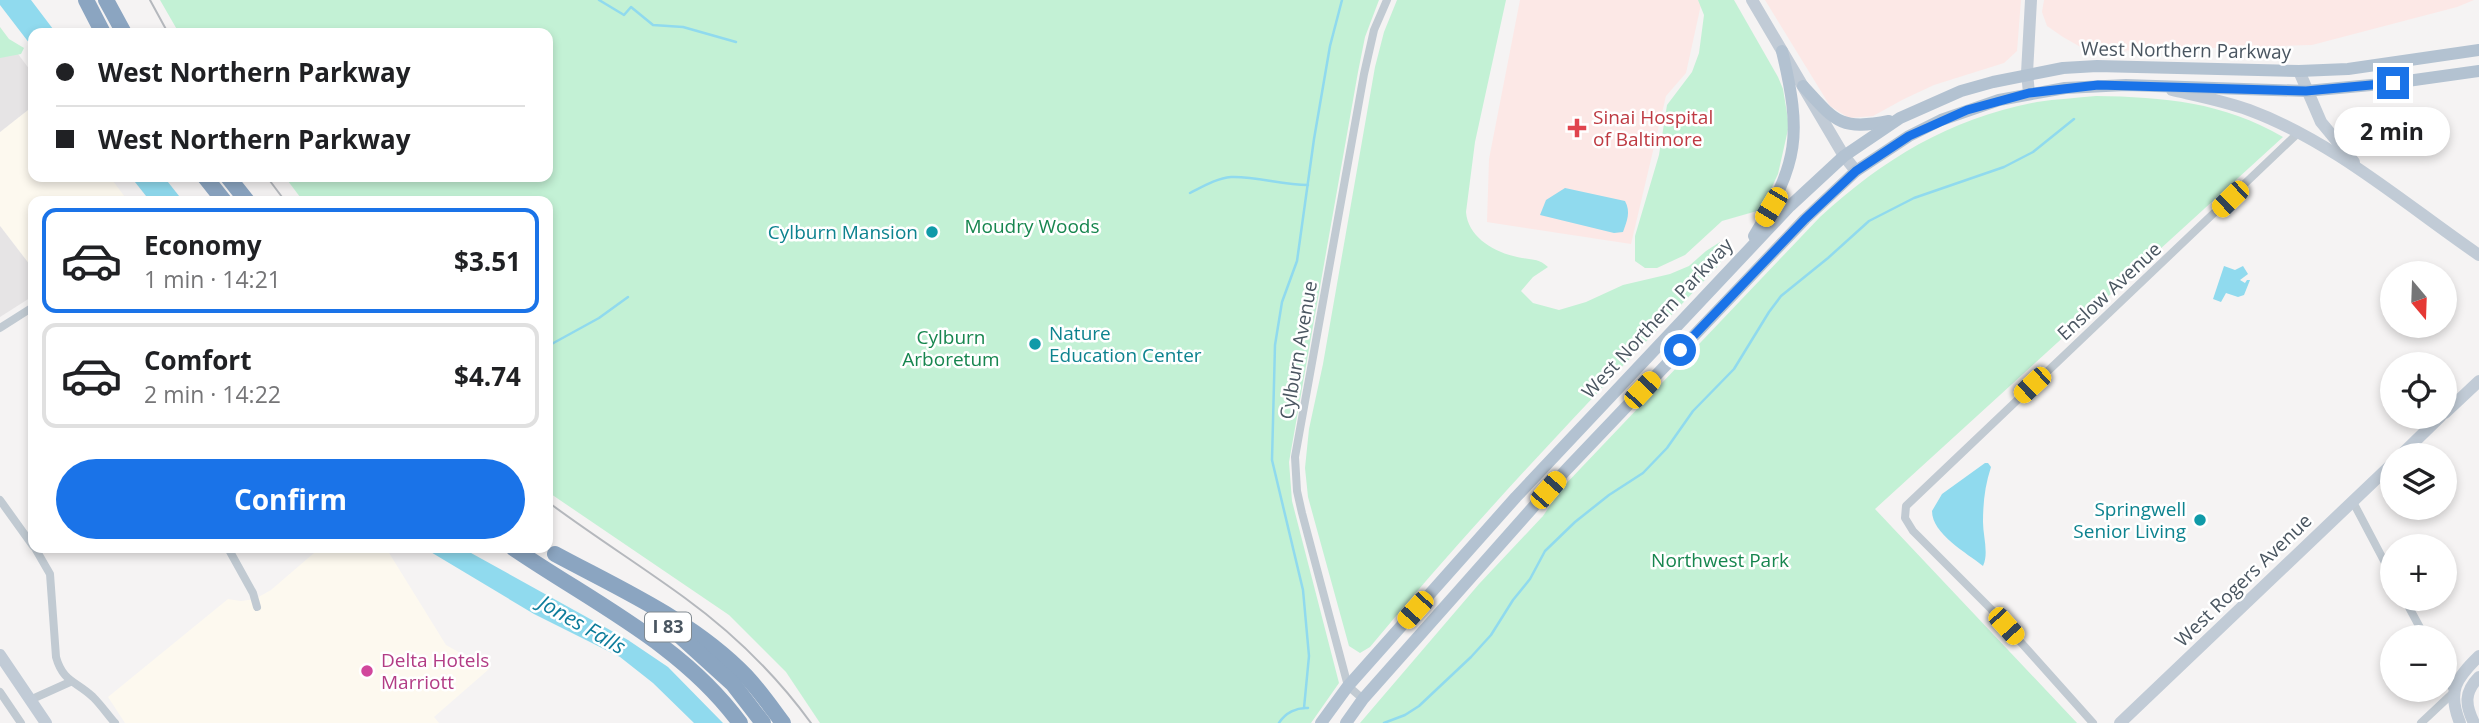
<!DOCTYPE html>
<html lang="en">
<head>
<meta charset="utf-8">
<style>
  body { margin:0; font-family:"Open Sans",sans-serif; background:#f6f6f6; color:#202124; height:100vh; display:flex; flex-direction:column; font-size:26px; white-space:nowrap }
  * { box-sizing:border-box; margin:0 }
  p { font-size:23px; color:#757577 }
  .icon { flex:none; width:38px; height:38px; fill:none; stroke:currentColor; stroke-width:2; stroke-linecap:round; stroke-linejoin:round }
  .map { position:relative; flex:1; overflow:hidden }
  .details { position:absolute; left:28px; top:196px; width:525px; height:357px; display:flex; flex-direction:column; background:#fff; border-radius:14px; box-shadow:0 4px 10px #0003 }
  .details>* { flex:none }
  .guide { position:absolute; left:28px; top:28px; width:525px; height:154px; border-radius:14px; box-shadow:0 4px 10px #0003; display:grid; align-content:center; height:154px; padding:0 28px; background:#fff }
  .needle { width:46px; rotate:161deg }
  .buttons { position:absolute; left:2380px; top:261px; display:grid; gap:14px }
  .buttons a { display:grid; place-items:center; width:77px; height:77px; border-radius:50%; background:#fff; box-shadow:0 4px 10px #0003; font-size:35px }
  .end { position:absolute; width:32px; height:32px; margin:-16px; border:9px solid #1a73e8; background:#fff; box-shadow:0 0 0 4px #fff }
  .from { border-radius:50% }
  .bubble { position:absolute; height:49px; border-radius:24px; background:#fff; box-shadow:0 4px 10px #0003; font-size:23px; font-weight:700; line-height:49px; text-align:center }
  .car { position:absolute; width:21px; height:42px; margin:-21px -10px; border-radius:9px; box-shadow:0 0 5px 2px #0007; background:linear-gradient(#f5c518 24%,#345 0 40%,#f5c518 0 76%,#345 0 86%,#f5c518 0) }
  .guide b { display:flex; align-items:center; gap:24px; height:66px; font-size:26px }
  .guide b+b { border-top:2px solid #e0e0e0 }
  .guide i { width:18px; height:18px; background:#202124 }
  ul { padding:12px 0 0; list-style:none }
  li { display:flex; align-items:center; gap:21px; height:105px; margin:0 14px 10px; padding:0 14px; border:4px solid #e0e0e0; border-radius:14px }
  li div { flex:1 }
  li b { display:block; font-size:26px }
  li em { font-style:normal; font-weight:700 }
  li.on { border-color:#1a73e8 }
  li>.icon { width:63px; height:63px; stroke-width:1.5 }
  .primary-button { display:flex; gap:14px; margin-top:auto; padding:14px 28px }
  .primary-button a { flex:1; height:80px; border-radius:42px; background:#1a73e8; color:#fff; font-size:28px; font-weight:700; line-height:80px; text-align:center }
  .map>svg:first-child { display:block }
</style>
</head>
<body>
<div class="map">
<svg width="2479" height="723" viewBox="0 0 2479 723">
  <rect width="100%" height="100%" fill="#f5f3f3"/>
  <g fill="#fdf9ef">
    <polygon points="33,106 33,177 110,177 128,201 33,201 33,269 0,226 0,132"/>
    <polygon points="317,548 386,548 446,645 489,669 434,717 439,723 125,723 108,697 228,599 241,601 255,599 271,590 314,553"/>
  </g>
  <g fill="#e6e4e5">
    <polygon points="0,30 33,74 33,106 0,132"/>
    <polygon points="0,226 33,269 33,296 0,317"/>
  </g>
  <g fill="#fce8e6">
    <polygon points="1520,0 1702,0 1686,73 1666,96 1631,244 1487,222 1489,159"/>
    <polygon points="1765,0 2021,0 2017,51 2004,63 1934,85 1904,99 1873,116 1849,118 1830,106"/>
    <polygon points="2044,0 2474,0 2457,7 2312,45 2111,51 2084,49 2063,37 2047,26 2042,12"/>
  </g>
  <g fill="#c3f1d5">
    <polygon points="160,0 1379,0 1365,37 1358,72 1289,462 1292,501 1339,683 1311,723 820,723 786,672 729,615 548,492 548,201 303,201 285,177 548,177 548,33 179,33"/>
    <path d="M1397 0H1506L1475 142 1466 212C1468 239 1498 254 1522 258 1533 260 1539 259 1548 267L1533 277 1521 291 1533 303 1559 310 1586 302 1623 285 1670 274 1689 266 1706 251 1720 242 1724 255 1719 265C1600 390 1480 514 1370 647L1360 653 1349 646 1308 497 1305 468 1309 429 1323 364 1375 67 1384 32Z"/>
    <polygon points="1698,0 1734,0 1778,77 1783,89 1789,125 1778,174 1765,202 1757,211 1722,221 1685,255 1657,268 1645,268 1635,261 1635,236 1659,155 1667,105 1692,72 1699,53 1704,15"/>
    <polygon points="0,27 9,39 24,48 21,54 0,58"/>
    <path d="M2096 96C2164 97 2223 102 2283 137L1875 509 2077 723H1360L1479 584 1543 516 1561 489 1820 217C1885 158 1949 119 2037 102 2056 99 2077 98 2096 96Z"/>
  </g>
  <g fill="#90daee">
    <polygon points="0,0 31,0 56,33 33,33 33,48 0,5"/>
    <polygon points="131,177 164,177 183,201 150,201"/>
    <path d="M1565 188 1625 201C1631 212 1627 221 1623 232L1614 233 1540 215 1546 200Z"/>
    <polygon points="2224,266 2235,270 2243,266 2248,274 2240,280 2245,283 2247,280 2250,280 2244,295 2238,297 2226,293 2221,302 2213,299"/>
    <path d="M1985 463H1988L1991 467C1985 485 1983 503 1983 522 1983 536 1989 553 1983 566 1967 553 1932 534 1932 511L1942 494Z"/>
    <polygon points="424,548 462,548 628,640 668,667 723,723 694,723 653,683 620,657 534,614"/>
  </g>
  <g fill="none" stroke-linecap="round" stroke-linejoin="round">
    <g stroke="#90daee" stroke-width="2.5">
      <polyline points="599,0 624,15 631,7 653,25 683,27 736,42"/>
      <path d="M1190 193C1202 187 1217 178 1231 177 1256 176 1282 185 1308 185"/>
      <polyline points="548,346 599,318 628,297"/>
      <polyline points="1304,708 1309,656 1303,590 1272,460 1275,345 1282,302 1297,261 1314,139 1330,46 1342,0"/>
      <path d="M1279 723C1285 713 1297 707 1308 708"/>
      <polyline points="1384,723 1405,715 1419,706 1471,657 1491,635 1513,600 1530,579 1545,551 1575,522 1609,495 1643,473 1667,448 1693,411 1734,369 1769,312 1781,296 1828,258 1869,221 1914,198 2004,167 2033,152 2074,119"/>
    </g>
    <g stroke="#c1cad2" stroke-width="8">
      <polyline points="0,328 33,307"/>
      <polyline points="0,500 33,546"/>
      <polyline points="2353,502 2392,576"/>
      <path d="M35 548 50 574 56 657C63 682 76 681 93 697 101 705 108 715 115 723"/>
      <polyline points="228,548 253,593 257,607"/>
      <polyline points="2404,598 2425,637"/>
      <polyline points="2445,674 2454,692"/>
      <polyline points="0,692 21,723"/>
      <polyline points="1363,699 1348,686 1302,513 1297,491 1295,457 1364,74 1374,30 1387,0"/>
      <polyline points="30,700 70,682"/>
      <polyline points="2093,723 1991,609 1913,531 1905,518 1906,506 2298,133"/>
      <polyline points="2421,723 2454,692"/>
    </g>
    <g stroke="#c1cbd6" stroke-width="12">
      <polyline points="1752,0 1844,156 1856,171"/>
      <polyline points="2299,71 2321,122 2354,162"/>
      <path d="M2172 90C2198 96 2224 101 2249 110 2333 141 2406 205 2479 255"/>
      <polyline points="2029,93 2027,73 2031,0"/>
      <polyline points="2445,413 2479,381"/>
      <polyline points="2401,455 2441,416"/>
      <polyline points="0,655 46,723"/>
      <polyline points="2120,723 2392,464"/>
      <path d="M2460 723C2447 691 2456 678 2479 656"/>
      <path d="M2474 723C2465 705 2464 692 2479 677"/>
    </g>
    <g stroke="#b3c2d1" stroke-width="12">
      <path d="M1803 86C1835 121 1840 131 1889 121"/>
      <path d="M1754 236C1799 162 1802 135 1782 51"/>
      <polyline points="1321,723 1348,686 1516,497 1790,206 1844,156 1900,118 1961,91 1993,82 2063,68 2097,66 2299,71 2348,69 2479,50"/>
      <polyline points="1346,723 1363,699 1566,470 1805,219 1856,171 1909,136 1941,120 1999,100 2065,88 2126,85 2306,91 2393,83 2479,71"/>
    </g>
    <g stroke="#8ba5c1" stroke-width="16">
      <polyline points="86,0 103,33"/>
      <polyline points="106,0 124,33"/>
      <polyline points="205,177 224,201"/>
      <polyline points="228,177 247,201"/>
      <path d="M513 548C592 602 682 644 740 723"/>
      <path d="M555 554C620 589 693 621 746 676 760 691 771 707 783 723"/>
      <polyline points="679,635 733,684 763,723"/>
    </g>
    <g stroke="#b5b8bd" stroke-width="2">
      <polyline points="150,0 168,33"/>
      <polyline points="267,177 285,201"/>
      <path d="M548 502C592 535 640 565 685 598 733 633 776 675 811 723"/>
    </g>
  </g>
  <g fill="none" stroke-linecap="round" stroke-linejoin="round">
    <polyline stroke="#1a73e8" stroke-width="9" points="1680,350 1805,219 1856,171 1909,136 1967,110 2029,93 2098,85 2306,91 2393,83"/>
  </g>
  <path fill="#e0444e" stroke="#fff" stroke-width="2.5" d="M1573.5 117.5h7v7h7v7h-7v7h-7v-7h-7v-7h7z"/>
  <g fill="#0f9aa8" stroke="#fff" stroke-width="2.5">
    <circle cx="932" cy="232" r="7"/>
    <circle cx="1035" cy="344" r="7"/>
    <circle cx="2200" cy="520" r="7"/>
  </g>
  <circle fill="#d1479c" stroke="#fff" stroke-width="2.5" cx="367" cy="671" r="7"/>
  <g text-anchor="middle" stroke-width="5" stroke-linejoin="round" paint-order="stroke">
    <rect fill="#fff" stroke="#808990" stroke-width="2" x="645" y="612.5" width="46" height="29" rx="5"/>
    <g font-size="18" font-weight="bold" fill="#4a5661">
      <text x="668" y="633">I 83</text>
    </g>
    <g font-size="19" fill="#4a5661" stroke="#fff">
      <text transform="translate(2186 50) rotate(1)" y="7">West Northern Parkway</text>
      <text transform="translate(2109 291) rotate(-43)" y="7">Enslow Avenue</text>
      <text transform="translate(1657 318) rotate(-47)" y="7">West Northern Parkway</text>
      <text transform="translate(1298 350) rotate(-80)" y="7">Cylburn Avenue</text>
      <text transform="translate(2243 580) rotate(-44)" y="7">West Rogers Avenue</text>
    </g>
    <g font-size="19" fill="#be3a42" stroke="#fff" text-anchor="start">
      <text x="1593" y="124">Sinai Hospital<tspan x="1593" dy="22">of Baltimore</tspan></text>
    </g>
    <g font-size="19" fill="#17864f" stroke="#fff">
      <text x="1032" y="233">Moudry Woods</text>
      <text x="951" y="344">Cylburn<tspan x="951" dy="22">Arboretum</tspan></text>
      <text x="1720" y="567">Northwest Park</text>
    </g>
    <g font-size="19" fill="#0d838f" stroke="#fff" text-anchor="end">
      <text x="918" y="239">Cylburn Mansion</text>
      <text x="1049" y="340" text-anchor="start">Nature<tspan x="1049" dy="22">Education Center</tspan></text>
      <text x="2186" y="516">Springwell<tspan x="2186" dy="22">Senior Living</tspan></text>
    </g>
    <g font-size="19" fill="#b23c85" stroke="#fff" text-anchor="start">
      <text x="381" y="667">Delta Hotels<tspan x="381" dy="22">Marriott</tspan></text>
    </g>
    <g font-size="21" font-style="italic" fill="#0c7c9b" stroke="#fff">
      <text transform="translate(582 625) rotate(30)" y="7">Jones Falls</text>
    </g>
  </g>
</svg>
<div class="buttons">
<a><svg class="needle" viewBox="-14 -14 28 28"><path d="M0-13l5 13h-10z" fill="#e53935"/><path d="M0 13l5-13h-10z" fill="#757577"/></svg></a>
<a><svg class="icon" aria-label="locate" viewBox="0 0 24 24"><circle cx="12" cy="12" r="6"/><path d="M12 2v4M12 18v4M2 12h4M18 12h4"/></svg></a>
<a><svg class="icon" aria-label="layers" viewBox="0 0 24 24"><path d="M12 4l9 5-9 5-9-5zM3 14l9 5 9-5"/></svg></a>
<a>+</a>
<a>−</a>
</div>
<i class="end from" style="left:1680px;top:350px"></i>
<i class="end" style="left:2393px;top:83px"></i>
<div class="bubble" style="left:2334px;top:107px;width:116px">2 min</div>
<i class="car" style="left:2230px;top:199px;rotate:226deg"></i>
<i class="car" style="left:1771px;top:207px;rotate:211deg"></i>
<i class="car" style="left:2032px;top:385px;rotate:227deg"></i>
<i class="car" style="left:1642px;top:390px;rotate:43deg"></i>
<i class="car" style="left:1548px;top:490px;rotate:41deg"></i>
<i class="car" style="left:1415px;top:610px;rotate:222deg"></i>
<i class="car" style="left:2006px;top:626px;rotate:138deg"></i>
<div class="guide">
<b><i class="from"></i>West Northern Parkway</b>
<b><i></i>West Northern Parkway</b>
</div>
<section class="details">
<ul>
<li class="on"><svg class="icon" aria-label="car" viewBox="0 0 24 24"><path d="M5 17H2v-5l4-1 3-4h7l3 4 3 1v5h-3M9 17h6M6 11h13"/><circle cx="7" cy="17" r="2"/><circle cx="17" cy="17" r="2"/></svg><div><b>Economy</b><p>1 min · 14:21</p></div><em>$3.51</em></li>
<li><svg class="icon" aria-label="car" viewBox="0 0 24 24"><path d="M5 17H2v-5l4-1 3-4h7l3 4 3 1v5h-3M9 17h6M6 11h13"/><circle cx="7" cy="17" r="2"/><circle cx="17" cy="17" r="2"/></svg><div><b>Comfort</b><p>2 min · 14:22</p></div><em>$4.74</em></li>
</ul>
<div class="primary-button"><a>Confirm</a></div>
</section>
</div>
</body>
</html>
